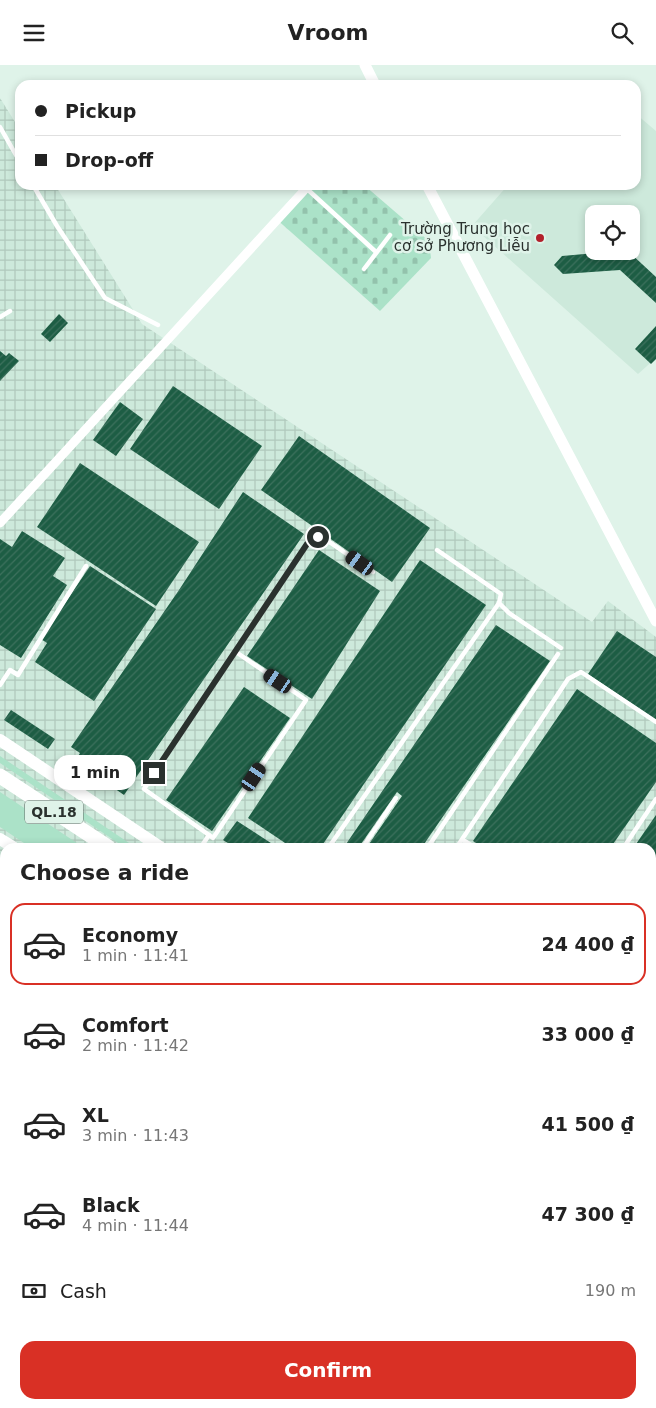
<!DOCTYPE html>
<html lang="en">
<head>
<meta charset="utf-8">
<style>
  body { margin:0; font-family:"DejaVu Sans",sans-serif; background:#f2f2f2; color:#222; height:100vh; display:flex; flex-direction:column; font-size:19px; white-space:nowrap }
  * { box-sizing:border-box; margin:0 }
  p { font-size:16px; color:#767676 }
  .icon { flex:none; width:28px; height:28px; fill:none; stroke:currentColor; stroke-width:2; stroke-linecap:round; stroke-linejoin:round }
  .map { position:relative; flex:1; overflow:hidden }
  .panel { position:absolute; left:0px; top:778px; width:656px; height:566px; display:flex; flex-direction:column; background:#fff; border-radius:15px 15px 0 0; box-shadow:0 2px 8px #0003 }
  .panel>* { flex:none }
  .top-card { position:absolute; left:15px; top:15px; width:626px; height:110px; border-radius:15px; box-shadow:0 2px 8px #0003; display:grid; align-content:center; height:110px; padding:0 20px; background:#fff }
  .buttons { position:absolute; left:585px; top:140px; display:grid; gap:10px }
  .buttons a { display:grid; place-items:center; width:55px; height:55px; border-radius:10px; background:#fff; box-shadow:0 2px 8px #0003; font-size:25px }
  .end { position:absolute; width:22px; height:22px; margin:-11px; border:6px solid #2a312e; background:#fff; box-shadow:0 0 0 2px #fff }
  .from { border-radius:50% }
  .bubble { position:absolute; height:35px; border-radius:15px; background:#fff; box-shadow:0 2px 8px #0003; font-size:16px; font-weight:700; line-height:35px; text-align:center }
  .car { position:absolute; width:15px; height:30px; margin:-15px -8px; border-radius:6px; box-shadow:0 0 4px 1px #0007; background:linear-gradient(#222 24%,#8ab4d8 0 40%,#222 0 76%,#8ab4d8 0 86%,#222 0) }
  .top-card b { display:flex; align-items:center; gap:18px; height:48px; font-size:19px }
  .top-card b+b { border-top:1px solid #e0e0e0 }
  .top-card i { width:12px; height:12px; background:#222 }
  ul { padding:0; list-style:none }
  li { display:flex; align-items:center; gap:15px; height:82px; margin:0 10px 8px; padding:0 10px; border:2px solid transparent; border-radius:15px }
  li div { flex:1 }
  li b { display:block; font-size:19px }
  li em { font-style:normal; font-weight:700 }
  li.selected { border-color:#d93025 }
  li>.icon { width:45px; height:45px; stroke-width:1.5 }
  h2 { padding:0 20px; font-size:22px; line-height:60px }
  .pay { display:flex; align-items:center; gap:12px; height:55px; padding:0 20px; font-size:19px }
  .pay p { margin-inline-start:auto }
  .action { display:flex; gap:10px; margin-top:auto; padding:10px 20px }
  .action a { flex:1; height:58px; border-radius:15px; background:#d93025; color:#fff; font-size:20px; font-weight:700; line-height:58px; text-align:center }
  header { display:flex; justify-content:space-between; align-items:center; height:65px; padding:0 20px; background:#fff; font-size:22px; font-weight:700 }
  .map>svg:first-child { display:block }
</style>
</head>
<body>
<header><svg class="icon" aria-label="menu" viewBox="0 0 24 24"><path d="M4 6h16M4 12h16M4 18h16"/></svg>Vroom<svg class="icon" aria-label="search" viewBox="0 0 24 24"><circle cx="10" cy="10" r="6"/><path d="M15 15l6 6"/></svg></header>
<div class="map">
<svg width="656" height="1343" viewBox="0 0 656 1343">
  <defs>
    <pattern id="industrial-grid" width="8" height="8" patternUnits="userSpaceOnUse" patternTransform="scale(1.25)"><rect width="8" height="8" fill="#cde9db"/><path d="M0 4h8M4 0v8" fill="none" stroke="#b0c8bc"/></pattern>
    <pattern id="cemetery-stones" width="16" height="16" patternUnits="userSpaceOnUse" patternTransform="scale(1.25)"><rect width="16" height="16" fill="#abe2c8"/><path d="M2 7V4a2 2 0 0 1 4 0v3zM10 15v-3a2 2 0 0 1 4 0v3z" fill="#93c2ac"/></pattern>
    <pattern id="building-hatch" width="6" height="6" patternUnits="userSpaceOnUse" patternTransform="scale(1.25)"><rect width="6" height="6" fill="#1d5d44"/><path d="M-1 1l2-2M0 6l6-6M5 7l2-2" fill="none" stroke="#3d715d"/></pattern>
  </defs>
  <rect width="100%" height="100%" fill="#dff3e9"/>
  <path fill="#cde9db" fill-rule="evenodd" d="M636 49 656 66V293L638 309 472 161 508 120H636ZM594 149H631V186H594Z"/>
  <path fill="url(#industrial-grid)" fill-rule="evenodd" d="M0 33 20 65V120H55L142 259 592 557 608 536 656 572V1214L652 1220 656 1223V1343H0ZM5 782H651V1339H5Z"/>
  <g fill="#abe2c8">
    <polygon points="0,691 135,782 124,782 0,698"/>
    <polygon points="0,727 83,782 30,782 0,762"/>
    <polygon points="651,1162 656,1165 656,1199 651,1196"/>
  </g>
  <polygon fill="url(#cemetery-stones)" points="303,120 364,120 429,176 431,193 380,246 274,152"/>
  <g fill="url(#building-hatch)">
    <polygon points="618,186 628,186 656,212 656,238 620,205 563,209 554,200 562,191"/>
    <polygon points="59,249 68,258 50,277 41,269"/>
    <polygon points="656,261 656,294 651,299 635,284"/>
    <polygon points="0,286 6,291 9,288 19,296 0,316"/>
    <polygon points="173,321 262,381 219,444 130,384"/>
    <polygon points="120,337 143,354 116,391 93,375"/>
    <polygon points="299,371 430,463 392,517 261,425"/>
    <polygon points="80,398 199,477 156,541 37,462"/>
    <polygon points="243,427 304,469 124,730 75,696 80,688 71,682 179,525"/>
    <polygon points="22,466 65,493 53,511 67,520 21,593 0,580 0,474 12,482"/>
    <polygon points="319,485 380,526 312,634 247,591"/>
    <polygon points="420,495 486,540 321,782 291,782 248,753"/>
    <polygon points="90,501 156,544 94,636 35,597 47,578 41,574"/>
    <polygon points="496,560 550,596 422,782 367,782 402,731 397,727 359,782 344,782"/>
    <polygon points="617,566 656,592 656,655 588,609"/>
    <polygon points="244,622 290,653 212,766 166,735"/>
    <polygon points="577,624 656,678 656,717 611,782 482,782 473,776"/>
    <polygon points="11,645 55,674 48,684 4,655"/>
    <polygon points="656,750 656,898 651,895 651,782 634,782"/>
    <polygon points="237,756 277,782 234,782 223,775"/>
    <polygon points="651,931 656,934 656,1038 651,1045"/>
    <polygon points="0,1200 5,1203 5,1335 0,1331"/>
    <polygon points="11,1339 190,1339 187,1343 18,1343"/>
  </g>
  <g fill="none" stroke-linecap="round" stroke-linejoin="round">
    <g stroke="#fff" stroke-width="4.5">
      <polyline points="0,62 20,97"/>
      <polyline points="33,120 57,161 105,233 158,260"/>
      <polyline points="306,123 376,187"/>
      <polyline points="364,204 390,170"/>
      <polyline points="0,252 10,246"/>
      <polyline points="437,485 501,529 499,538 509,548 561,583"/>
      <polyline points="0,620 10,605 18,610 86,501"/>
      <polyline points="209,770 213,773 306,635 236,587"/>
      <polyline points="463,775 474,782"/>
      <polyline points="201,782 209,770 144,724 310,475 317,472 325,474 373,507"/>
      <polyline points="329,782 499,538"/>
      <polyline points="363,782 396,733"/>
      <polyline points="428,782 558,589"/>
      <polyline points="457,782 568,614 581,607 656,657"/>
      <polyline points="624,782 656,734"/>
      <polyline points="0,811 5,814"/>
      <polyline points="0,886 5,879"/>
      <polyline points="651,901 656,904"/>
      <polyline points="0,988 5,992"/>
      <polyline points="651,1062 656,1055"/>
      <polyline points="651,1068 656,1070"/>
      <polyline points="0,1189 5,1190"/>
      <polyline points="270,1339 277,1343"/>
      <polyline points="356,1343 358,1339"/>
      <polyline points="484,1343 487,1339"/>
    </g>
    <g stroke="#fff" stroke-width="9">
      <polyline points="0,458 309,120"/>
      <polyline points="0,1040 5,1033"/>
    </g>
    <g stroke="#fff" stroke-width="11">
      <polyline points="365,0 375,20"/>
      <polyline points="427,120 656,556"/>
      <polyline points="651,1260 656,1253"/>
      <polyline points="595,1343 598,1339"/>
    </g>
    <g stroke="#fff" stroke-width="12">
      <polyline points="0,675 160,782"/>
      <polyline points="0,774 13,782"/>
      <polyline points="651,1111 656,1114"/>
      <polyline points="651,1207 656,1211"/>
    </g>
    <g stroke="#fff" stroke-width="15">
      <polyline points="0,711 108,782"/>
      <polyline points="651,1145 656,1149"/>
    </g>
  </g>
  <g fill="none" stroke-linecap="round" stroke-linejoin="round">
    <polyline stroke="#2a312e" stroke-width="6" points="154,708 307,479 313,474 318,472"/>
  </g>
  <circle fill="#b2202b" stroke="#dff3e9" stroke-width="2" cx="540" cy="173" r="5"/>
  <g text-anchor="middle" stroke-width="5" stroke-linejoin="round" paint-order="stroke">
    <rect fill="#dff3e9" stroke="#606b66" stroke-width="1" x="25" y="735.5" width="58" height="23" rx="4"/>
    <g font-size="14" font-weight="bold" fill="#2a312e">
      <text x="54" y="752">QL.18</text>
    </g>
    <g font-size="15" fill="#2a312e" stroke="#dff3e9" text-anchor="end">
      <text x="530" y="169">Trường Trung học<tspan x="530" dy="17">cơ sở Phương Liễu</tspan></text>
    </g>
  </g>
</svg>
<div class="buttons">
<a><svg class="icon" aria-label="locate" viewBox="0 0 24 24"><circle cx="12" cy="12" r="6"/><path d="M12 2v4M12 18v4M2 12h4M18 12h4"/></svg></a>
</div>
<i class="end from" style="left:318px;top:472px"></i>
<i class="end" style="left:154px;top:708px"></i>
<div class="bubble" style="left:54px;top:690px;width:82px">1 min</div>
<i class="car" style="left:360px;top:498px;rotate:305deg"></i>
<i class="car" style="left:278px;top:616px;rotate:304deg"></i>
<i class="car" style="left:254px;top:712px;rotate:34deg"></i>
<div class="top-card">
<b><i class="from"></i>Pickup</b>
<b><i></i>Drop-off</b>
</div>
<section class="panel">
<h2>Choose a ride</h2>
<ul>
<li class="selected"><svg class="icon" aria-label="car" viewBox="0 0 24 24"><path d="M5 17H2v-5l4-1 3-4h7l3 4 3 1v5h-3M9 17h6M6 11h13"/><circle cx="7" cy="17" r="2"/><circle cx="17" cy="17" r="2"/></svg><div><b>Economy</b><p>1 min · 11:41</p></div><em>24 400 ₫</em></li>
<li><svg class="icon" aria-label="car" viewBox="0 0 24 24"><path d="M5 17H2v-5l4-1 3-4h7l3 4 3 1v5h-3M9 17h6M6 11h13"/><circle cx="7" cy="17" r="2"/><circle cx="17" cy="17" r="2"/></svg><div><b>Comfort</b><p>2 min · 11:42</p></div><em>33 000 ₫</em></li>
<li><svg class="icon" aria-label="car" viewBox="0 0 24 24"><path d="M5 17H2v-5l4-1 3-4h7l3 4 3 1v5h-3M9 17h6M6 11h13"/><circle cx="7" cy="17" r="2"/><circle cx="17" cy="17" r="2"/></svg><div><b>XL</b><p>3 min · 11:43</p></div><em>41 500 ₫</em></li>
<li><svg class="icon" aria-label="car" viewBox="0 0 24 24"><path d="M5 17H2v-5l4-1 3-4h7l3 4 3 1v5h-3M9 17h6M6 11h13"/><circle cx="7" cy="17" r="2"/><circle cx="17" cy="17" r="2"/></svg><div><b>Black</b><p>4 min · 11:44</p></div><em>47 300 ₫</em></li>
</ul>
<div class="pay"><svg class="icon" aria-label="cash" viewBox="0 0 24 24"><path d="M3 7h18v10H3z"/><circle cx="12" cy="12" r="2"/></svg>Cash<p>190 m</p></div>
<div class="action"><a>Confirm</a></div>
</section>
</div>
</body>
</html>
